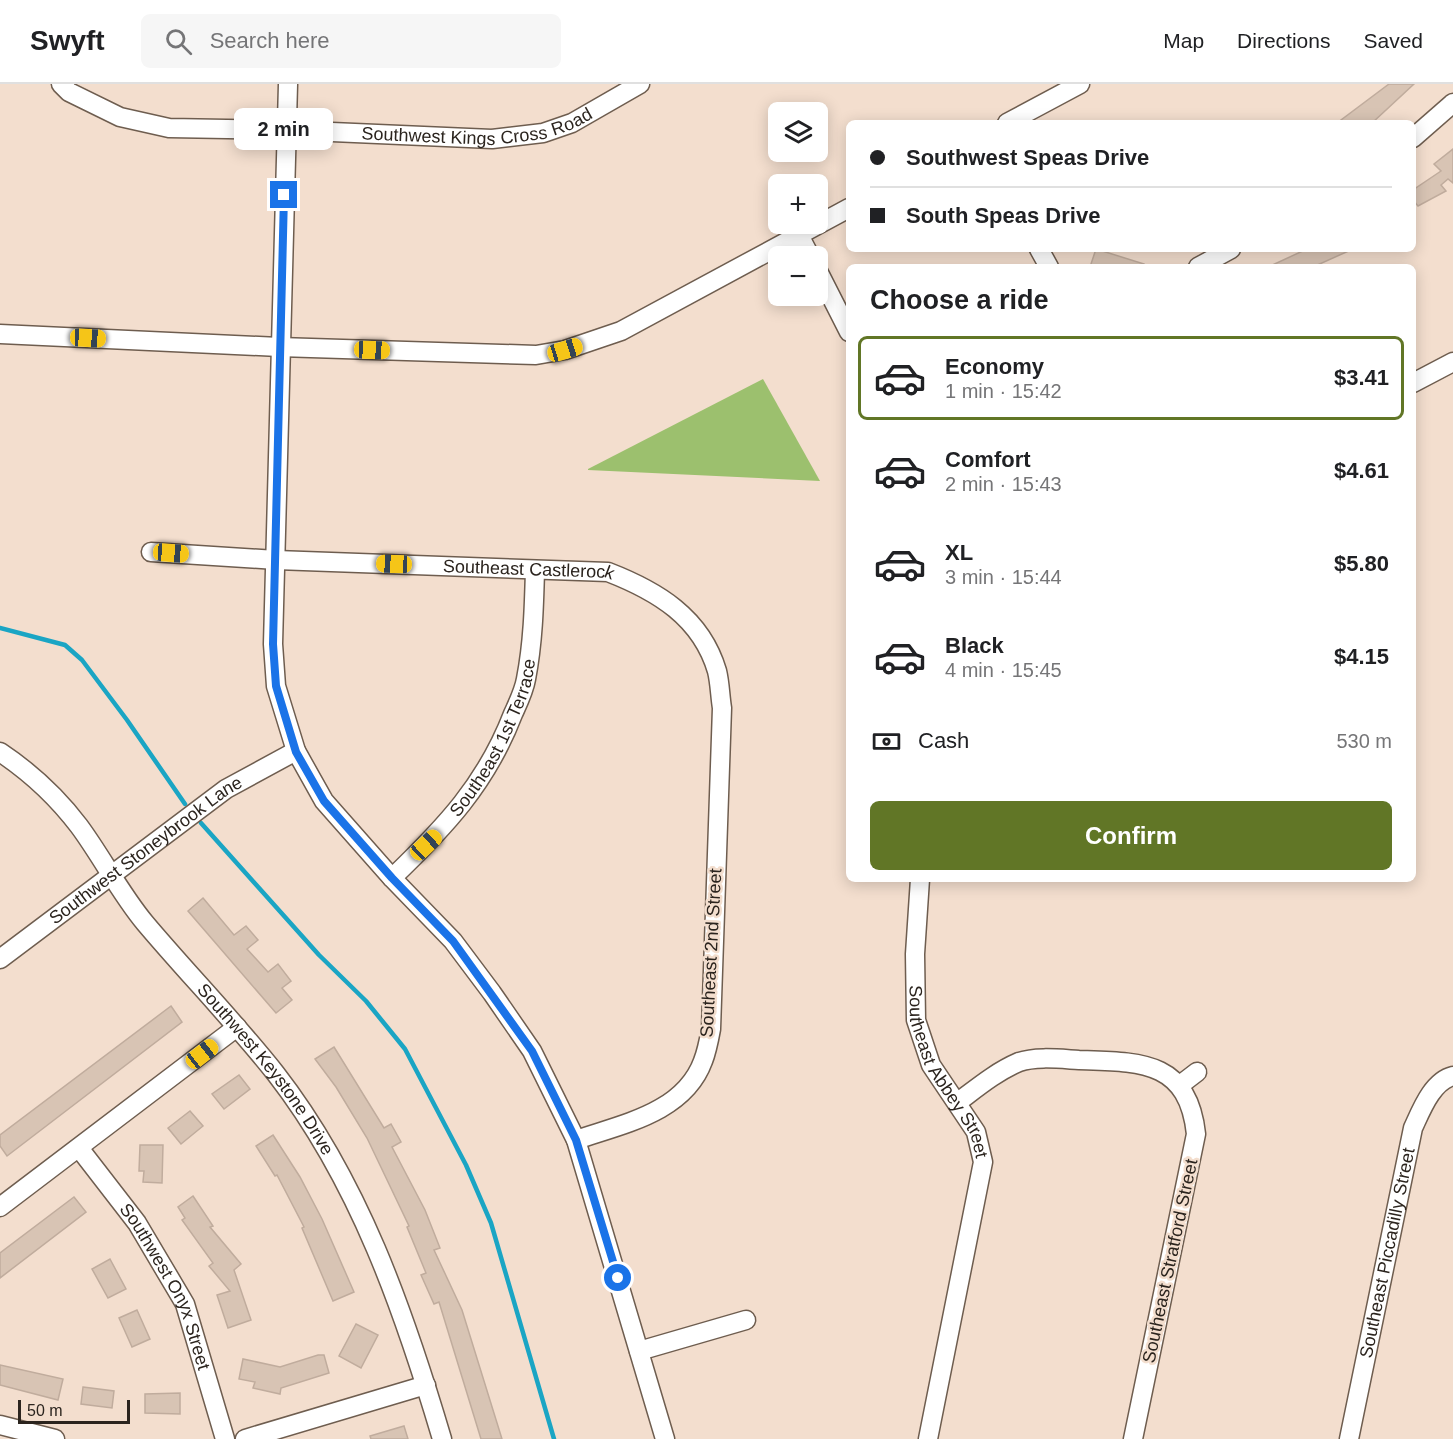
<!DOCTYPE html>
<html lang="en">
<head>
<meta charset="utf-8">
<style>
  body { margin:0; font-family:Arial,sans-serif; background:#f6f6f6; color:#202124; height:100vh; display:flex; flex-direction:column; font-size:22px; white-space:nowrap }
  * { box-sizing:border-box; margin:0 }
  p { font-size:20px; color:#757577 }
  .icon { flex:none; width:33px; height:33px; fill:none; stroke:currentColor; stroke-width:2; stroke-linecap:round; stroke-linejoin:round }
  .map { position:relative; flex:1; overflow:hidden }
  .drawer { position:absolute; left:846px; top:180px; width:570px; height:618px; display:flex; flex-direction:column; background:#fff; border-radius:9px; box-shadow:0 3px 15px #0003 }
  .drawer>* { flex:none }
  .hud { position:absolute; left:846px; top:36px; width:570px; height:132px; border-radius:9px; box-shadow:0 3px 15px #0003; display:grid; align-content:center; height:132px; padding:0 24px; background:#fff }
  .tools { position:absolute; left:768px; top:18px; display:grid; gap:12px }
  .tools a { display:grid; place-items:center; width:60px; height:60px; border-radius:9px; background:#fff; box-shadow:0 3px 15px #0003; font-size:30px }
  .scale { position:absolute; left:18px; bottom:15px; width:112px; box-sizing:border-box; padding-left:6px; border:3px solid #2b241e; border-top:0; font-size:16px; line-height:21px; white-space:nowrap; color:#2b241e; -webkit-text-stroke:4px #f3dece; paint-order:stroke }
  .end { position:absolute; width:27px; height:27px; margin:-14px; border:8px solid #1a73e8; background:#fff; box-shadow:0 0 0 3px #fff }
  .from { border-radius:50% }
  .bubble { position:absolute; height:42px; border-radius:9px; background:#fff; box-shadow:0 3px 15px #0003; font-size:20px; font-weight:600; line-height:42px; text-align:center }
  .car { position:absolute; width:18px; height:36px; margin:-18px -9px; border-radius:8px; box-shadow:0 0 4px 2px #0007; background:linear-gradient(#f5c518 24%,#345 0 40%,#f5c518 0 76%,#345 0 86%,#f5c518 0) }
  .hud b { display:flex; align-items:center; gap:21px; height:57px; font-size:22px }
  .hud b+b { border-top:2px solid #e0e0e0 }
  .hud i { width:15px; height:15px; background:#202124 }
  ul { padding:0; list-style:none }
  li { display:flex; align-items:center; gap:18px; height:84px; margin:0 12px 9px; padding:0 12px; border:3px solid transparent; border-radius:9px }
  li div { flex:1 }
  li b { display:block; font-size:22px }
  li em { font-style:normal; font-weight:600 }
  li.current { border-color:#617626 }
  li>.icon { width:54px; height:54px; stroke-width:1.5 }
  h2 { padding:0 24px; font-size:27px; line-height:72px }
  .pay { display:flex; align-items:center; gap:15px; height:66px; padding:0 24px; font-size:22px }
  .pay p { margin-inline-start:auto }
  .cta { display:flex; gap:12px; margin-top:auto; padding:12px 24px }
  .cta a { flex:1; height:69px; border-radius:9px; background:#617626; color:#fff; font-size:24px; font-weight:600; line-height:69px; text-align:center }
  header { display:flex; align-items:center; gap:36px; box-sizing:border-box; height:84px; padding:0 30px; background:#fff; border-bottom:2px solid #e0e0e0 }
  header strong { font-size:28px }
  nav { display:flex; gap:33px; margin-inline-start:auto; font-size:21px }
  .search { width:420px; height:54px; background:#f6f6f6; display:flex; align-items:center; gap:15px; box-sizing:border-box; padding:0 21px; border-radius:9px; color:#757577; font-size:22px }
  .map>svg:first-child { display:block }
</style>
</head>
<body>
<header>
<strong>Swyft</strong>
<div class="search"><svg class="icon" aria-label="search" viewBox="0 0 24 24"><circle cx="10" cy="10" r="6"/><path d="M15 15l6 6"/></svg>Search here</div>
<nav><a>Map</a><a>Directions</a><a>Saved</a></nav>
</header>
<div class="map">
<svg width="1453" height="1355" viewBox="0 0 1453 1355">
  <rect width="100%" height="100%" fill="#f3dece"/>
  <polygon fill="#9cc06e" points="763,295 820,397 588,386 588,385"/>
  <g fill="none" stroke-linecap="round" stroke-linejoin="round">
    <g stroke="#1aa5c4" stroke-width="4.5">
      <polyline points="0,544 65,561 82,576 127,636 185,720"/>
      <polyline points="201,739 319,871 366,917 405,965 466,1081 491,1139 554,1355"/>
    </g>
  </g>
  <g fill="#d8c4b4" stroke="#c0ac9d" stroke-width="1.5">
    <polygon points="1389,0 1414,0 1372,39 1337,39"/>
    <polygon points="1453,65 1453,99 1448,95 1441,101 1446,107 1418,122 1413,116 1413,106 1441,87 1434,80"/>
    <polygon points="1096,165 1144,180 1143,183 1090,183"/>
    <polygon points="1307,165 1353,165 1313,183 1268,183"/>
    <polygon points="203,814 234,851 246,842 258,856 247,865 268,888 278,880 291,897 282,904 292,916 276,929 188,827"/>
    <polygon points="171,922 182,938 7,1072 0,1062 0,1051"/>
    <polygon points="334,963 384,1044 391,1040 401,1058 392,1063 425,1126 440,1164 434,1166 462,1226 502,1355 481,1355 439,1218 434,1220 421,1191 426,1189 407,1143 409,1142 367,1054 336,1003 315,975"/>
    <polygon points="239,991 250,1005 224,1025 212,1010"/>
    <polygon points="190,1027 203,1042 181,1060 168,1044"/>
    <polygon points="273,1051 300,1093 322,1135 354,1208 333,1217 302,1144 304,1143 277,1091 275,1092 256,1062"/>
    <polygon points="140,1061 163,1061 162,1099 143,1098 144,1087 139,1087"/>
    <polygon points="193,1112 213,1142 210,1143 241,1180 234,1186 251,1236 228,1244 217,1211 230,1207 209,1182 213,1179 182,1136 185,1134 178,1123"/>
    <polygon points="74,1113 86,1128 0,1194 0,1169"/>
    <polygon points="110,1175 126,1205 108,1214 92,1185"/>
    <polygon points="137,1226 150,1255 132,1263 119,1234"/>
    <polygon points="356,1240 378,1251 361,1284 339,1272"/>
    <polygon points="318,1271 324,1271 329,1289 281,1304 280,1310 253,1304 255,1298 239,1295 243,1275 280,1283"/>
    <polygon points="0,1281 63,1295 58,1316 0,1301"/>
    <polygon points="83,1303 114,1307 112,1324 81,1320"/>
    <polygon points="180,1309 180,1330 145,1329 145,1310"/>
    <polygon points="404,1342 408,1355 371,1355 370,1352"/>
  </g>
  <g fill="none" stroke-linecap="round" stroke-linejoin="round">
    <defs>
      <g id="minor">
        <path id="s1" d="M61 0 69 8 120 33 169 44 286 46 492 55 543 49 572 39 640 0"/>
        <polyline points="288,0 273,560 276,602 296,667 324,717 392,794 453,857 492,909 532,967 576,1056 665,1355"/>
        <polyline points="1007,39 1080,0"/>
        <polyline points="1413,54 1453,19"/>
        <polyline points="799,151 810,172"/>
        <polyline points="1039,165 1049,183"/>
        <polyline points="1198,183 1231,165"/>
        <polyline points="818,187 849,248"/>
        <polyline points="0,250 279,263 536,271 565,266 621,247 849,124"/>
        <polyline points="1413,299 1453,278"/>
        <path id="s2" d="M151 468 276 476 608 488C657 507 701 533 717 587 720 599 720 612 722 624L711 945C709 956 707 967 703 977 684 1029 622 1040 576 1056"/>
        <path id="s3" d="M0 668C30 688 57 713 79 742 102 773 120 809 145 839 188 890 235 938 276 990 359 1097 404 1227 442 1355"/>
        <path id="s4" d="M392 794C445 743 486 700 513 630 518 619 524 607 526 595 533 559 534 523 535 486"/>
        <path id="s5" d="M920 795 915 870 916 936 931 981 976 1048 983 1078 928 1355"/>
        <path id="s6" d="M0 875 226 705 296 667"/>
        <polyline points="1180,1001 1197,988"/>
        <path d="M958 1018C978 1003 996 988 1019 978 1036 972 1061 975 1079 976 1140 978 1188 976 1196 1050L1133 1355"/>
        <path id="s7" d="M79 1064 137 1139 185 1220 225 1355"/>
        <polyline points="0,1123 237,943"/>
        <polyline points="639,1267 746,1236"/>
        <polyline points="0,1341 55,1355"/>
        <polyline points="245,1355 426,1301"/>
        <path id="s8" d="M1349 1355 1413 1044C1421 1027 1432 997 1453 992"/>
      </g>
    </defs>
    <use href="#minor" stroke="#6e5d4f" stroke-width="21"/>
    <use href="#minor" stroke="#fff" stroke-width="18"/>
  </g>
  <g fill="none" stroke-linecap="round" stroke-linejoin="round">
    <polyline stroke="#1a73e8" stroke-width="8" points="284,111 273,560 276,602 296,668 324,717 392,794 453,857 532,967 576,1056 618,1194"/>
  </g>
  <g text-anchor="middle" stroke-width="5" stroke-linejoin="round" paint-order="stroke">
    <g font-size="18" fill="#2b241e" stroke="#f3dece">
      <text dy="6" stroke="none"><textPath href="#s1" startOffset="428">Southwest Kings Cross Road</textPath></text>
      <text dy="6" stroke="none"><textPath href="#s2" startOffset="378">Southeast Castlerock</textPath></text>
      <text dy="6" stroke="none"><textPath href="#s4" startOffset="176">Southeast 1st Terrace</textPath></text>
      <text dy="6" stroke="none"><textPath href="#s6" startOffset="182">Southwest Stoneybrook Lane</textPath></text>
      <text transform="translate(711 869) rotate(-87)" y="6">Southeast 2nd Street</text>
      <text dy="6" stroke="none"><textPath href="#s3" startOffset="416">Southwest Keystone Drive</textPath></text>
      <text dy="6" stroke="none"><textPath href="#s5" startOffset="201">Southeast Abbey Street</textPath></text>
      <text dy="6" stroke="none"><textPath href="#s8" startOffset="190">Southeast Piccadilly Street</textPath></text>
      <text transform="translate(1170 1177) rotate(-78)" y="6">Southeast Stratford Street</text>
      <text dy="6" stroke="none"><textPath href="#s7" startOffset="165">Southwest Onyx Street</textPath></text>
    </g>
  </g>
</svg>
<div class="tools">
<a><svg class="icon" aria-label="layers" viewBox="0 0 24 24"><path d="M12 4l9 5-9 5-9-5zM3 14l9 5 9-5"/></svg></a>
<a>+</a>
<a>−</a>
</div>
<div class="scale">50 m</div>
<i class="end from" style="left:618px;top:1194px"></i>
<i class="end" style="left:284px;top:111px"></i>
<div class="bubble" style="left:234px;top:24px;width:99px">2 min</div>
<i class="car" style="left:88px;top:254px;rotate:93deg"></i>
<i class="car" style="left:372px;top:266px;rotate:92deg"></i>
<i class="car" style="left:565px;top:266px;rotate:73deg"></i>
<i class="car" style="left:171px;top:469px;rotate:94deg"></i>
<i class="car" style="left:394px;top:480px;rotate:272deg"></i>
<i class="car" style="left:426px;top:761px;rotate:47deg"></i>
<i class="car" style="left:202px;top:970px;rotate:52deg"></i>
<div class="hud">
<b><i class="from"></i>Southwest Speas Drive</b>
<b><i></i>South Speas Drive</b>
</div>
<section class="drawer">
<h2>Choose a ride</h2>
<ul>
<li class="current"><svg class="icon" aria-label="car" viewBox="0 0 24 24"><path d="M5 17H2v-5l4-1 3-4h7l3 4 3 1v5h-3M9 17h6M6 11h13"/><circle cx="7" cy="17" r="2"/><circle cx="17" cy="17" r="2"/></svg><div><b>Economy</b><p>1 min · 15:42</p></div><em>$3.41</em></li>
<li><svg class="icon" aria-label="car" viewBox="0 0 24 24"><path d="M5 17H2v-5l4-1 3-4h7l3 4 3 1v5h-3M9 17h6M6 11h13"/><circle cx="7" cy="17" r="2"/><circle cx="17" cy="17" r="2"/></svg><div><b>Comfort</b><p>2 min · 15:43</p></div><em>$4.61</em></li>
<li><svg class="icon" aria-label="car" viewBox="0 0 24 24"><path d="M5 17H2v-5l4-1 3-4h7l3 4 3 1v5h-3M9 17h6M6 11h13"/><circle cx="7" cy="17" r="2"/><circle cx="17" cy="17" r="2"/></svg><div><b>XL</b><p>3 min · 15:44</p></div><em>$5.80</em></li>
<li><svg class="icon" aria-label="car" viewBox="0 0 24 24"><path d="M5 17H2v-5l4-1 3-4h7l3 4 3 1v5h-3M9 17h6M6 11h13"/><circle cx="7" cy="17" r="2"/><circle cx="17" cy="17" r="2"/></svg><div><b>Black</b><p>4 min · 15:45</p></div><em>$4.15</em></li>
</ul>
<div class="pay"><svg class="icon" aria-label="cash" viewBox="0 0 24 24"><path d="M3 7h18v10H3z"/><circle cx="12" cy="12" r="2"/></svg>Cash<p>530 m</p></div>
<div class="cta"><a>Confirm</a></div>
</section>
</div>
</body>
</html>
